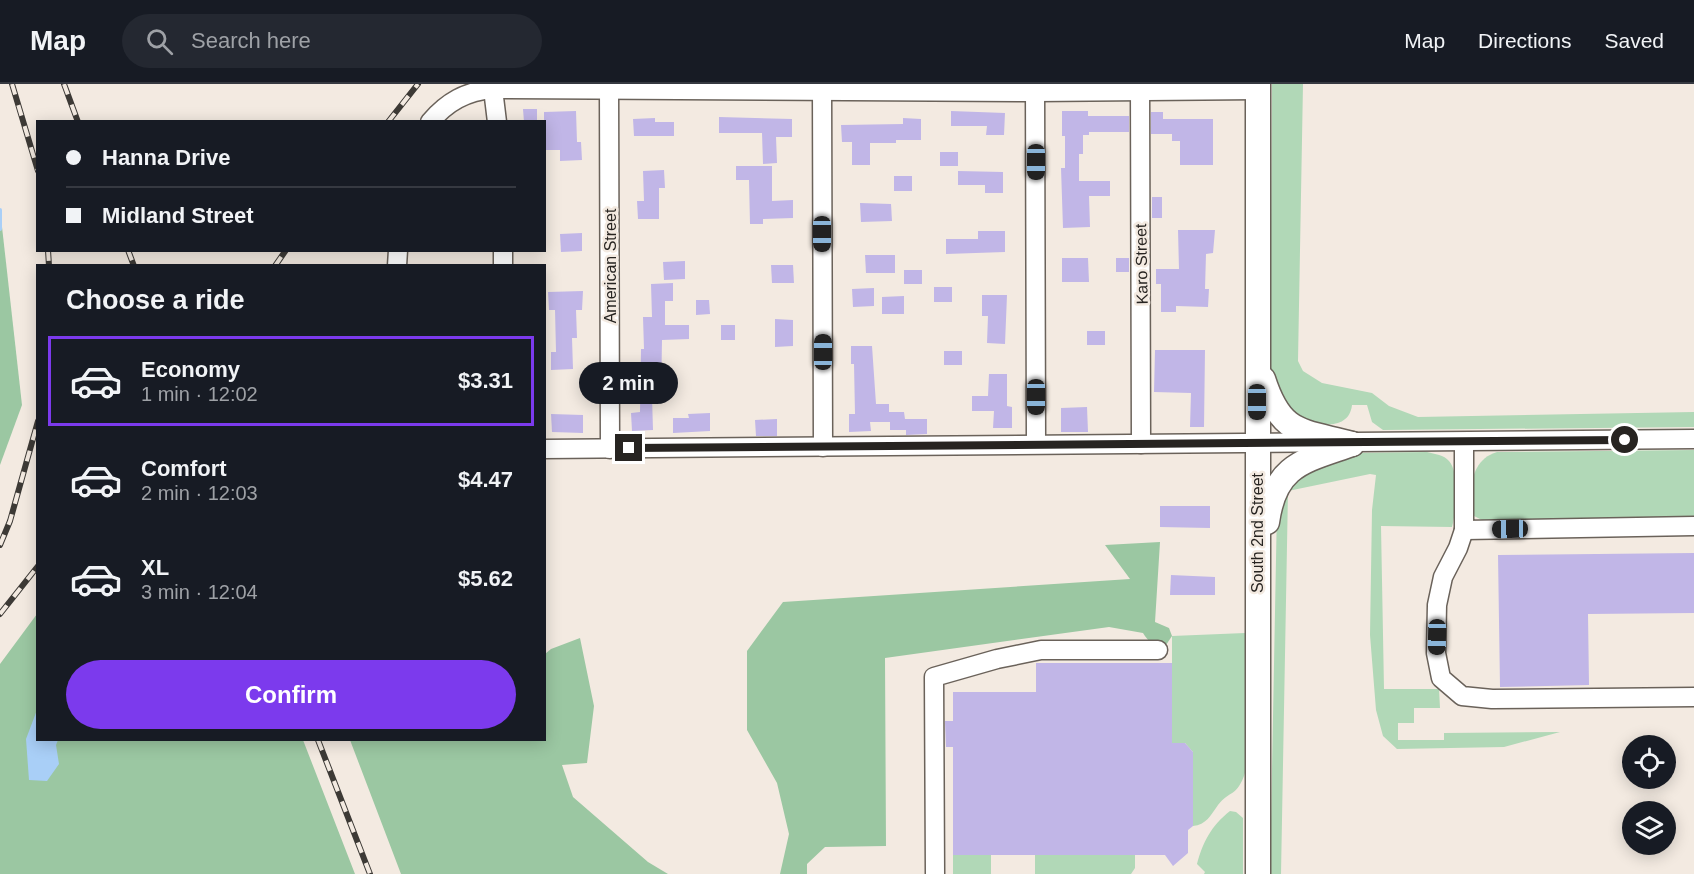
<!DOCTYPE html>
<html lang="en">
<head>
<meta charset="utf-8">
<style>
  body { margin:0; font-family:Helvetica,sans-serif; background:#242831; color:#f1f3f6; height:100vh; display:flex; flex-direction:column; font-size:22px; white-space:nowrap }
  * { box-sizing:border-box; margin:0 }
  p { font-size:20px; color:#9ea1a6 }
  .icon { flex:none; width:33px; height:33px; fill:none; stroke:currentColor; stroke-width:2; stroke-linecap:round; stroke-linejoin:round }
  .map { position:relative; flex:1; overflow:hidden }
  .panel { position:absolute; left:36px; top:180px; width:510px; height:477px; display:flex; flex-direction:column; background:#171b24; border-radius:0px; box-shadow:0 3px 15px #0003 }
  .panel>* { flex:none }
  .hud { position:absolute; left:36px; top:36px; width:510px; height:132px; border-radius:0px; box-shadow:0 3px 15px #0003; display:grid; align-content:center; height:132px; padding:0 30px; background:#171b24 }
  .tools { position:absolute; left:1622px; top:651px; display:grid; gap:12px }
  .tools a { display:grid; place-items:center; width:54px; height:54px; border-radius:50%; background:#171b24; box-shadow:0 3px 15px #0003; font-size:30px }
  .end { position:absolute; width:27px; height:27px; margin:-14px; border:8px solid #272421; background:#fff; box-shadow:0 0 0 3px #fff }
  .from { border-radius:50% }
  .bubble { position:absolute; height:42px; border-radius:21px; background:#171b24; box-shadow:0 3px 15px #0003; font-size:20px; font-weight:800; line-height:42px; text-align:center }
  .car { position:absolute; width:18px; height:36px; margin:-18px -9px; border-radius:8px; box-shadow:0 0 4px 2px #0007; background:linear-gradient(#222 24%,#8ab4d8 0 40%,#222 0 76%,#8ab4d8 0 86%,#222 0) }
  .hud b { display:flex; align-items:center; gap:21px; height:57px; font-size:22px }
  .hud b+b { border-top:2px solid #363941 }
  .hud i { width:15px; height:15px; background:#f1f3f6 }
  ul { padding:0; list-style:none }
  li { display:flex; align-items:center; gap:18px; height:90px; margin:0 12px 9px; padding:0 18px; border:3px solid transparent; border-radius:0px }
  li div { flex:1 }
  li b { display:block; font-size:22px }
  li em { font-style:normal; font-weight:800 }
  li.current { border-color:#7c3aed }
  li>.icon { width:54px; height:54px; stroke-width:1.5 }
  h2 { padding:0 30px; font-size:27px; line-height:72px }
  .button { display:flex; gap:12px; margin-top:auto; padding:12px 30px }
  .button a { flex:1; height:69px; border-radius:36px; background:#7c3aed; color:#fff; font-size:24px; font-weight:800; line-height:69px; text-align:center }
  header { display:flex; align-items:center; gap:36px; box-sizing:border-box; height:84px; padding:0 30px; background:#171b24; border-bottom:2px solid #363941 }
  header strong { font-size:28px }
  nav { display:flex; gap:33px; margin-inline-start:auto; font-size:21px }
  .search { width:420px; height:54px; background:#242831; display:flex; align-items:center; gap:15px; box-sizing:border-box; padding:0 21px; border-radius:33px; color:#9ea1a6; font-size:22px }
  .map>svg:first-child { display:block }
</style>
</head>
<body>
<header>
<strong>Map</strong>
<div class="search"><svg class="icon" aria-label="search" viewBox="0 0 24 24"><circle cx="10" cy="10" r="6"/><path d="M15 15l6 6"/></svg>Search here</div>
<nav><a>Map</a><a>Directions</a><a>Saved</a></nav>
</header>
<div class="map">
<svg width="1694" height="790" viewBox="0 0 1694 790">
  <rect width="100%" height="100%" fill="#f3eae1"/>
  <g fill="#b1d8b7">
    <path d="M1272 0H1303L1298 277 1303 287 1322 299 1372 309 1389 322 1418 333 1694 328V343L1383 346 1372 338 1367 321H1352C1349 350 1310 340 1292 333L1272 291 1270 280Z"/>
    <path d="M1694 366V434L1484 437 1474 432C1468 407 1470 376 1497 368Z"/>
    <path d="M1427 368C1435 370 1444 371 1449 377 1460 389 1456 428 1452 443L1381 442 1384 605H1439L1440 624H1414V639H1398V656H1444V649L1560 648 1504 663 1397 665 1383 652 1376 626 1370 551 1372 426 1376 391 1370 390 1288 407 1281 790H1270L1277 423 1286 397 1349 369Z"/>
    <path d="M1245 549V689C1237 713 1230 706 1218 721 1211 731 1206 741 1193 742V668L1185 659H1172V552Z"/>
    <path d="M1230 727 1236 728 1243 734V790H1204L1205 788 1197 780C1203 758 1211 742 1230 727Z"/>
    <rect x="953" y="771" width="38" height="19"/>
    <polygon points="1035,771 1135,771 1135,784 1131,790 1035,790"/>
  </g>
  <g fill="#9bc7a2">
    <polygon points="0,125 22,321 0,381"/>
    <path d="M1160 458 1155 538 1169 544 1172 552 1166 561C1154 562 1149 559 1143 549L1109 543 885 574 886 762 825 763 807 780V790H780L789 750 777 699 747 646V567L783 518 1130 495 1105 461Z"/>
    <polygon points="37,530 38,656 303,656 355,790 0,790 0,580"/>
    <polygon points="580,554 594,622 587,679 562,681 573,713 648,778 668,790 401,790 350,656 544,656 545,570 551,565"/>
  </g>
  <polygon fill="#a9cff7" points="37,626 38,656 58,656 56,661 59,680 47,697 29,696 26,655"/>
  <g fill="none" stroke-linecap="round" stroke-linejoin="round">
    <polyline stroke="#a9cff7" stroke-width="4" points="0,126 0,145"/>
  </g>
  <g fill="#c1b6e7">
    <polygon points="523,25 537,25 537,38 524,38"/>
    <polygon points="576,27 577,58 581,58 582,76 560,77 560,66 544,66 544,28"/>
    <polygon points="951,27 1005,29 1004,51 986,51 987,42 951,42"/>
    <polygon points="1062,27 1088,27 1088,32 1129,32 1129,48 1089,48 1089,51 1083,51 1083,70 1079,70 1079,97 1110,97 1110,112 1089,112 1090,143 1063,144 1061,84 1065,84 1065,52 1062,52"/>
    <polygon points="1151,28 1163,28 1163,35 1213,35 1213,81 1180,81 1180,57 1172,57 1172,50 1151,50"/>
    <polygon points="719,33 792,35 792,53 776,53 777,79 763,80 762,49 719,49"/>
    <polygon points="655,34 655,38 674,38 674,52 634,52 633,35"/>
    <polygon points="903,34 921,35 921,56 896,56 896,59 870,59 870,81 852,81 852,58 842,58 841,41 903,40"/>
    <rect x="940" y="68" width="18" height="14"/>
    <polygon points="736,82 772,82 772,117 793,116 793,134 763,135 763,140 750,140 749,96 736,96"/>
    <polygon points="664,86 665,104 659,104 659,135 638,135 637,117 644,117 643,87"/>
    <polygon points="958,87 1003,88 1003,109 985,109 985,101 958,101"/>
    <rect x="894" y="92" width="18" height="15"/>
    <rect x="1152" y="113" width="10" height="21"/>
    <polygon points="860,119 891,120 892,137 861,138"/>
    <polygon points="1178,146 1215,146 1213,169 1206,170 1205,205 1209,205 1208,223 1176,222 1176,228 1161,228 1161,200 1156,200 1156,185 1179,185"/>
    <polygon points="978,147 1005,147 1005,168 946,170 946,155 978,155"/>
    <polygon points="582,149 582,167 561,168 560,150"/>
    <polygon points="865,171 895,171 895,189 866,189"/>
    <polygon points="1062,174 1088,174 1089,198 1062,198"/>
    <rect x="1116" y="174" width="13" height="14"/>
    <polygon points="685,177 685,195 664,196 663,178"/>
    <polygon points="771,181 793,181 794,199 772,199"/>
    <rect x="904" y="186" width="18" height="14"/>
    <polygon points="673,199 673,217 665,217 665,241 689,241 689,255 662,256 661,313 652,313 653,346 632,347 631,329 640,328 641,265 644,265 643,233 652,233 651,200"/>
    <rect x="934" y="203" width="18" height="15"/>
    <polygon points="874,204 874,222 853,223 852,205"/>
    <polygon points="583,207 582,226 576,226 577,254 572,254 573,285 551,286 551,268 556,268 555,226 549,226 548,208"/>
    <polygon points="982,211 1007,211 1005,260 987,259 988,232 982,232"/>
    <polygon points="904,212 904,230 882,230 882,213"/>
    <polygon points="696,216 709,216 710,230 696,231"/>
    <polygon points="775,235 793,236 793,262 775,263"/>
    <rect x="721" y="241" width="14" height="15"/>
    <rect x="1087" y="247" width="18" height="14"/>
    <polygon points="851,262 872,262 876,320 889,320 889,328 904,328 905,335 927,335 927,350 906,351 906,346 890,346 890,338 870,338 871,347 849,348 849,330 855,330 854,280 851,280"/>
    <polygon points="1155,266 1205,266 1204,343 1190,343 1191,309 1154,308"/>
    <rect x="944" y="267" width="18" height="14"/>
    <polygon points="989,290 1007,290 1007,322 1012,323 1012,344 993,344 994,327 972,327 972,312 988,312"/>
    <polygon points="1087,323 1088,348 1061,348 1061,324"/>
    <polygon points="710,329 710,347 673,349 673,334 689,334 688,330"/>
    <polygon points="551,330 583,331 583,349 552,348"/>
    <polygon points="777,335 777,352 756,352 755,336"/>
    <polygon points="1160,422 1210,422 1210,444 1160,443"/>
    <polygon points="1694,469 1694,529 1588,530 1589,601 1500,603 1498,471"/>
    <polygon points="1171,491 1215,493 1215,511 1170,511"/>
    <polygon points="1036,579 1172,579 1172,659 1185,659 1193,668 1193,742 1188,746 1188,769 1173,782 1165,771 953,771 953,663 946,663 945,637 953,637 953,608 1036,608"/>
  </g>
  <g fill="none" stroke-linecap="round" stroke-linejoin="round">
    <defs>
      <g id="minor">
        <polyline points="609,0 610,365"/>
        <polyline points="822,0 823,363"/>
        <polyline points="1035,0 1036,360"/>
        <polyline points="1140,0 1141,360"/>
        <polyline points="493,5 497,38"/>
        <path d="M430 38C447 18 466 7 493 5L1036 8 1258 6"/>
        <polyline points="503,166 503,182"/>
        <polyline points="397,182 398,166"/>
        <polyline points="1464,359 1464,446 1694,442"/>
        <polyline points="544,365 1694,355"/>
        <polyline points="1464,446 1458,464 1443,493 1437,521 1436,569 1441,594 1462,612 1492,615 1694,613"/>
        <polyline points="935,790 934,593 997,575 1041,566 1158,566"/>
      </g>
      <g id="major">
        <path d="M1263 295C1281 351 1300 346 1352 360"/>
        <path d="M1267 438C1275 380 1304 377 1352 360"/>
        <polyline points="1258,790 1258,0"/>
      </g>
    </defs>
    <use href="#minor" stroke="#6a625a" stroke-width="21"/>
    <use href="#major" stroke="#6a625a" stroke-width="27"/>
    <use href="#minor" stroke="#fff" stroke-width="18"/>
    <use href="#major" stroke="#fff" stroke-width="24"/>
    <defs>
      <g id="rail">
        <polyline points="12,0 38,87"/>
        <polyline points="64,0 78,38"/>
        <polyline points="388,38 418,0"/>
        <polyline points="48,166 49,182"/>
        <polyline points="128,166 134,182"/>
        <polyline points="275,182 286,166"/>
        <polyline points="0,461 10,437 38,337"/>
        <polyline points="0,530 38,482"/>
        <polyline points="318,656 370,790"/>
      </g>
    </defs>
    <use href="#rail" stroke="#3d3a36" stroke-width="6"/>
    <use href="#rail" stroke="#f3eae1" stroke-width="4" stroke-dasharray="11" stroke-linecap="butt"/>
  </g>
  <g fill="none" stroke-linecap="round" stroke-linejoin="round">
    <polyline stroke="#272421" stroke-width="8" points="629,364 1625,356"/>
  </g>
  <g text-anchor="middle" stroke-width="5" stroke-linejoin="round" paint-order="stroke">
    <g font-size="16" fill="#272421" stroke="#f3eae1">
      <text transform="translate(1141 180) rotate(-91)" y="6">Karo Street</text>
      <text transform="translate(610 182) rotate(-90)" y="6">American Street</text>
      <text transform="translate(1257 449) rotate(-90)" y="6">South 2nd Street</text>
    </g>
  </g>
</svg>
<div class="tools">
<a><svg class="icon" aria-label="locate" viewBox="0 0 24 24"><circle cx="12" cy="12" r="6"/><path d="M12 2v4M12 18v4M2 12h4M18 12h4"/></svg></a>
<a><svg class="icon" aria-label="layers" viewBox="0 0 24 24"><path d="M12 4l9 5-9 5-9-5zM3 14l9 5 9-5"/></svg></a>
</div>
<i class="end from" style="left:1625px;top:356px"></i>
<i class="end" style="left:629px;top:364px"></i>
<div class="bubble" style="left:579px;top:278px;width:99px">2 min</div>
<i class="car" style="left:1036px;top:78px;rotate:180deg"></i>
<i class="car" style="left:822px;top:150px;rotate:180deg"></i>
<i class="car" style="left:823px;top:268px;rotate:0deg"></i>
<i class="car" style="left:1036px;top:313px;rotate:180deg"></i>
<i class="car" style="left:1257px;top:318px;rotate:180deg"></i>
<i class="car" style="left:1510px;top:445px;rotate:269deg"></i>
<i class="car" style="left:1437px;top:553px;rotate:181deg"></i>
<div class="hud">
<b><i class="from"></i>Hanna Drive</b>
<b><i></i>Midland Street</b>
</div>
<section class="panel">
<h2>Choose a ride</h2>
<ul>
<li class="current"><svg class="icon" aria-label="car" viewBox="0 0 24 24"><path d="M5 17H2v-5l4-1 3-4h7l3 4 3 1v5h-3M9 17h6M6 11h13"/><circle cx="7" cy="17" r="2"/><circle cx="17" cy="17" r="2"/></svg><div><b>Economy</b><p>1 min · 12:02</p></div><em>$3.31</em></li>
<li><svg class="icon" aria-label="car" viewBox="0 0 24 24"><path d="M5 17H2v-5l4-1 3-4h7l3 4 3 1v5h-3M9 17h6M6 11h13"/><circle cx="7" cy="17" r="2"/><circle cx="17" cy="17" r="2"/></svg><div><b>Comfort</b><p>2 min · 12:03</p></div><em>$4.47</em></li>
<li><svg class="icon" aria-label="car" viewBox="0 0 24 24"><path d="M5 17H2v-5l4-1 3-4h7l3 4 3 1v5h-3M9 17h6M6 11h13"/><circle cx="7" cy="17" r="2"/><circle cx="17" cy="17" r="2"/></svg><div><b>XL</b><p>3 min · 12:04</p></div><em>$5.62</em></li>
</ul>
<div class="button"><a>Confirm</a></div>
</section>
</div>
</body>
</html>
